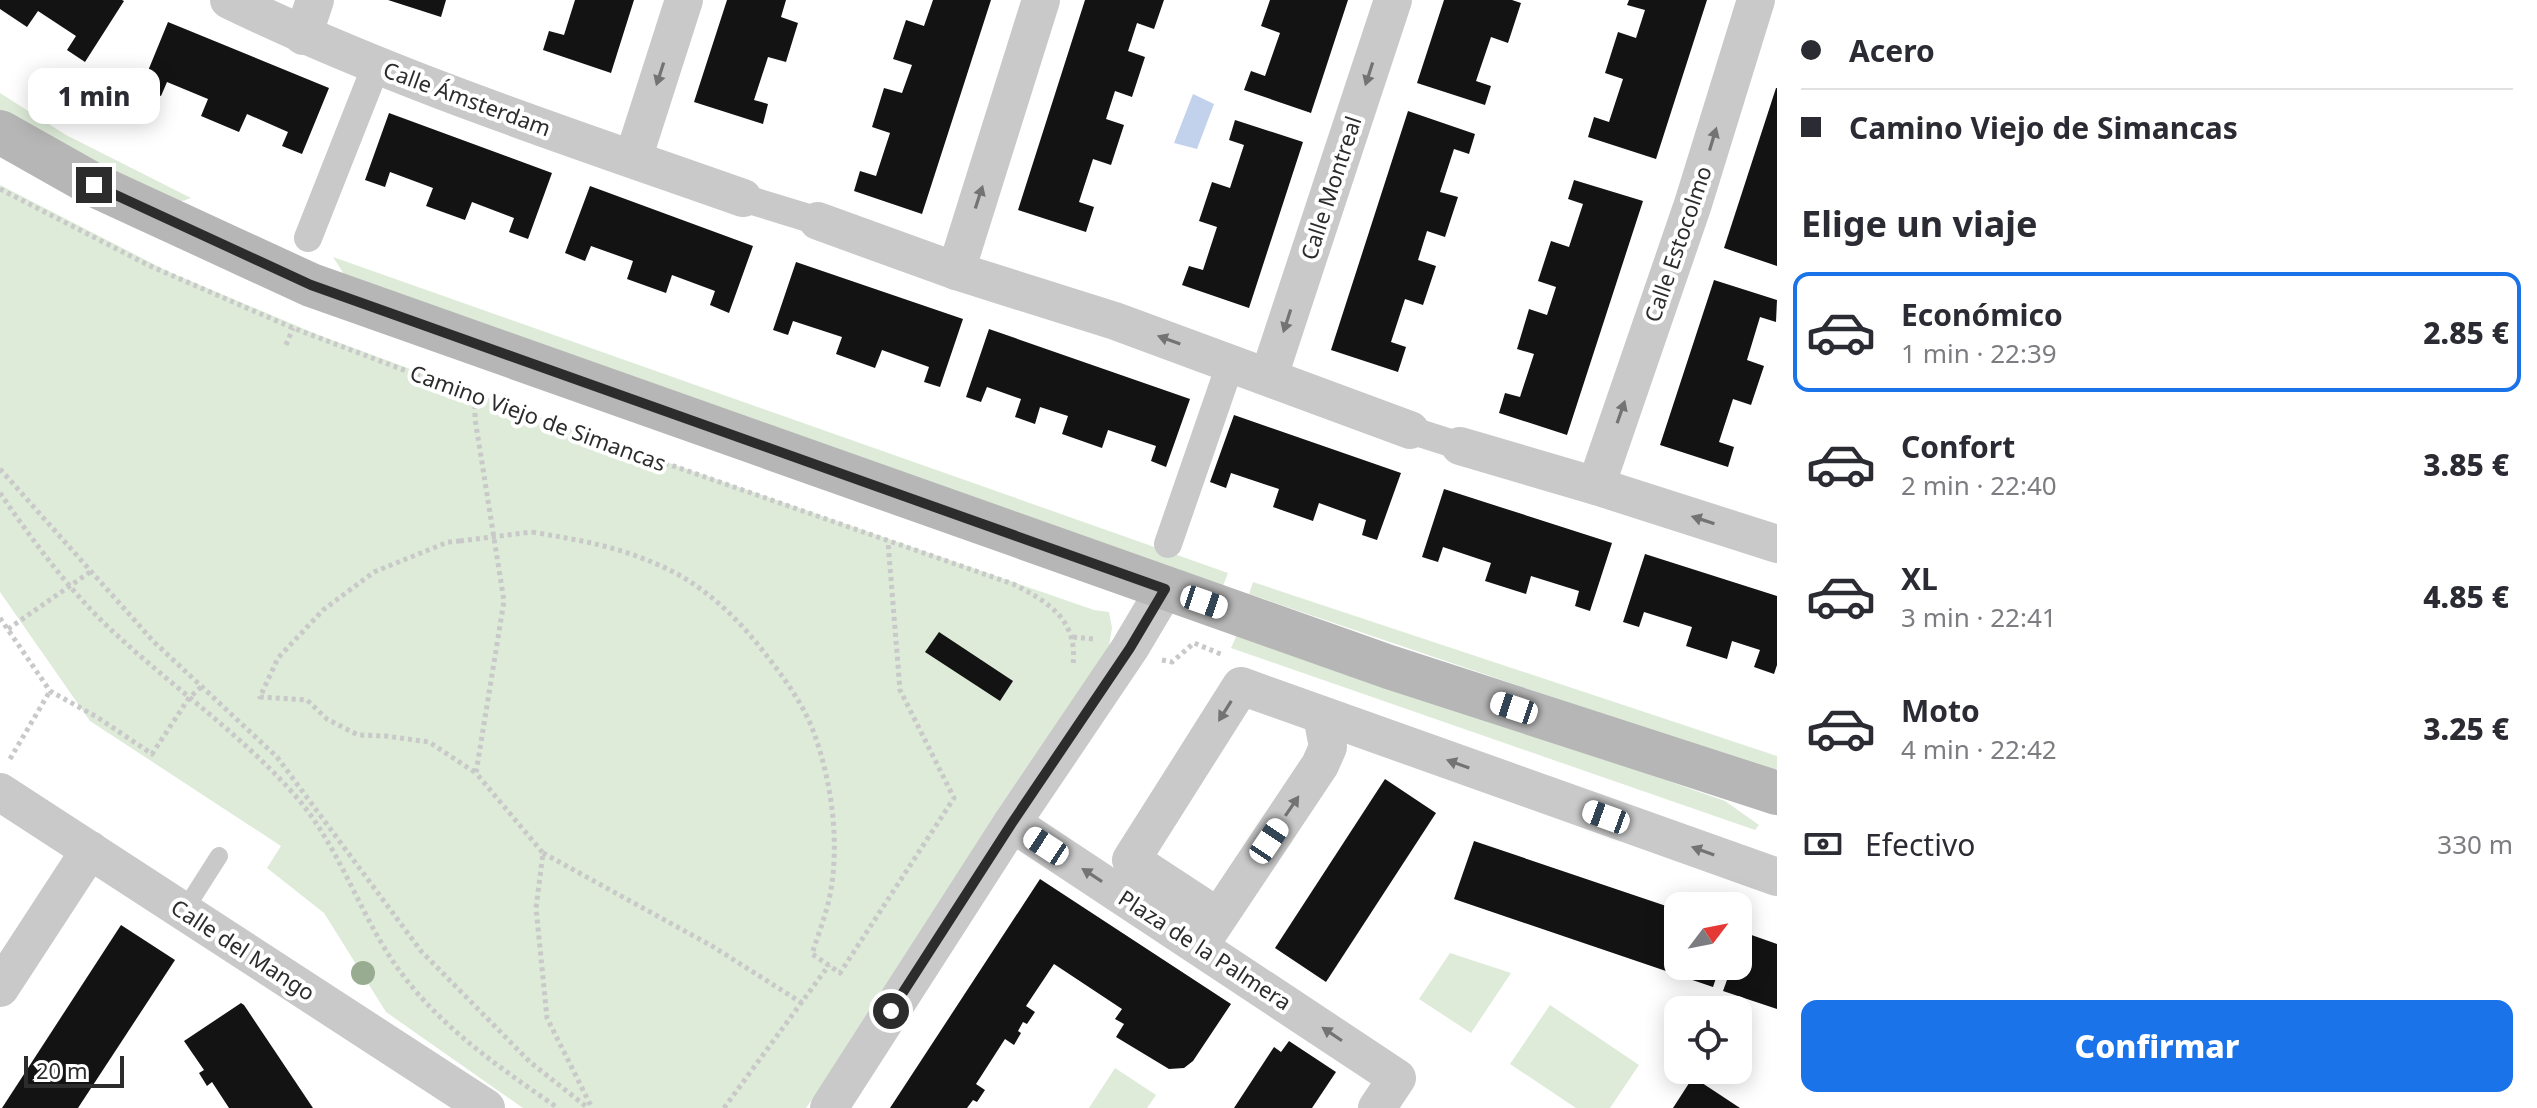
<!DOCTYPE html>
<html lang="es">
<head>
<meta charset="utf-8">
<style>
  body { margin:0; font-family:"Noto Sans",sans-serif; background:#f2f2f3; color:#2b2b33; height:100vh; display:flex; flex-direction:column; font-size:30px; white-space:nowrap }
  * { box-sizing:border-box; margin:0 }
  p { font-size:26px; color:#7c7c81 }
  .icon { flex:none; width:44px; height:44px; fill:none; stroke:currentColor; stroke-width:2; stroke-linecap:round; stroke-linejoin:round }
  .map { position:relative; flex:1; overflow:hidden }
  .side { display:flex; flex-direction:column; background:#fff; width:760px }
  .side>* { flex:none }
  .top-card { display:grid; align-content:center; height:176px; padding:0 24px; background:#fff }
  .needle { width:52px; rotate:58deg }
  .buttons { position:absolute; left:1664px; top:892px; display:grid; gap:16px }
  .buttons a { display:grid; place-items:center; width:88px; height:88px; border-radius:16px; background:#fff; box-shadow:0 4px 20px #0003; font-size:40px }
  .scale { position:absolute; left:24px; bottom:20px; width:100px; box-sizing:border-box; padding-left:8px; border:4px solid #2c2c2c; border-top:0; font-size:22px; line-height:28px; white-space:nowrap; color:#2c2c2c; -webkit-text-stroke:6px #fff; paint-order:stroke }
  .end { position:absolute; width:36px; height:36px; margin:-18px; border:10px solid #2c2c2c; background:#fff; box-shadow:0 0 0 4px #fff }
  .from { border-radius:50% }
  .bubble { position:absolute; height:56px; border-radius:16px; background:#fff; box-shadow:0 4px 20px #0003; font-size:26px; font-weight:800; line-height:56px; text-align:center }
  .car { position:absolute; width:24px; height:48px; margin:-24px -12px; border-radius:10px; box-shadow:0 0 6px 2px #0007; background:linear-gradient(#fff 24%,#345 0 40%,#fff 0 76%,#345 0 86%,#fff 0) }
  .top-card b { display:flex; align-items:center; gap:28px; height:76px; font-size:30px }
  .top-card b+b { border-top:2px solid #e1e1e2 }
  .top-card i { width:20px; height:20px; background:#2b2b33 }
  ul { padding:0; list-style:none }
  li { display:flex; align-items:center; gap:24px; height:120px; margin:0 16px 12px; padding:0 8px; border:4px solid transparent; border-radius:16px }
  li div { flex:1 }
  li b { display:block; font-size:30px }
  li em { font-style:normal; font-weight:800 }
  li.selected { border-color:#1a73e8 }
  li>.icon { width:72px; height:72px; stroke-width:1.5 }
  h2 { padding:0 24px; font-size:36px; line-height:96px }
  .pay { display:flex; align-items:center; gap:20px; height:88px; padding:0 24px; font-size:30px }
  .pay p { margin-inline-start:auto }
  .primary-button { display:flex; gap:16px; margin-top:auto; padding:16px 24px }
  .primary-button a { flex:1; height:92px; border-radius:16px; background:#1a73e8; color:#fff; font-size:32px; font-weight:800; line-height:92px; text-align:center }
  main { display:flex; flex:1; min-height:0 }
  .map>svg:first-child { display:block }
</style>
</head>
<body>
<main>
<div class="map">
<svg width="1777" height="1108" viewBox="0 0 1777 1108">
  <rect width="100%" height="100%" fill="#fff"/>
  <g fill="#ddebd8">
    <polygon points="0,93 66,135 191,198 168,206 0,110"/>
    <polygon points="0,185 167,271 316,334 588,435 1094,610 1109,612 1112,628 1109,646 859,1033 806,1108 523,1108 386,1012 324,913 267,868 281,846 90,721 0,592"/>
    <polygon points="333,257 1228,573 1223,586 347,279"/>
    <polygon points="1253,582 1777,756 1777,769 1769,771 1249,594"/>
    <polygon points="1239,630 1725,801 1759,825 1755,830 1231,648"/>
    <polygon points="1450,953 1511,973 1471,1033 1419,999"/>
    <polygon points="1550,1005 1639,1065 1610,1108 1576,1108 1510,1064"/>
    <polygon points="1115,1068 1156,1095 1147,1108 1089,1108"/>
  </g>
  <polygon fill="#c2d2ec" points="1193,94 1214,104 1197,149 1174,143"/>
  <g fill="#131313">
    <polygon points="0,0 122,0 124,1 85,62 67,50 76,36 38,11 27,27 0,9"/>
    <polygon points="388,0 446,0 441,17"/>
    <polygon points="575,0 634,0 611,73 543,50 549,31 564,35"/>
    <polygon points="727,0 786,0 781,17 798,23 786,62 768,57 754,100 768,104 763,124 694,102"/>
    <polygon points="933,0 991,0 922,214 854,191 860,171 876,176 890,133 872,127 884,88 902,93 912,65 893,59 906,20 924,26"/>
    <polygon points="1085,0 1164,0 1154,29 1137,23 1128,51 1145,57 1132,97 1115,91 1106,119 1124,125 1111,165 1093,159 1079,202 1094,207 1086,232 1018,210"/>
    <polygon points="1270,0 1348,0 1311,113 1244,90 1251,71 1265,76 1280,33 1261,26"/>
    <polygon points="1444,0 1512,0 1521,3 1508,43 1491,37 1476,81 1491,86 1485,105 1417,83"/>
    <polygon points="1629,0 1707,0 1656,159 1588,137 1594,117 1609,122 1623,79 1605,73 1618,32 1636,38 1645,10 1627,5"/>
    <polygon points="168,22 329,88 302,154 282,146 288,132 247,114 239,132 201,116 208,99 167,82 161,96 141,88"/>
    <polygon points="1776,88 1777,88 1777,266 1724,248"/>
    <polygon points="1408,111 1475,134 1469,154 1454,149 1440,192 1458,197 1445,237 1427,231 1418,260 1436,266 1423,305 1405,299 1391,342 1406,347 1398,372 1331,350"/>
    <polygon points="389,113 552,173 528,239 509,232 514,218 472,202 465,220 426,206 433,188 390,172 385,187 365,180"/>
    <polygon points="1235,120 1303,142 1249,308 1182,285 1189,266 1203,270 1217,227 1199,221 1212,182 1230,188 1244,145 1229,140"/>
    <polygon points="1574,180 1643,201 1567,435 1499,413 1505,393 1520,397 1534,354 1517,349 1529,309 1547,315 1556,287 1538,281 1551,241 1569,247 1583,204 1568,199"/>
    <polygon points="590,186 753,246 729,313 710,305 715,291 672,275 666,293 627,279 633,261 591,246 585,261 565,253"/>
    <polygon points="796,262 963,319 940,387 924,382 929,367 882,350 875,368 836,354 842,337 793,321 788,335 773,330"/>
    <polygon points="1714,280 1777,300 1776,322 1760,317 1747,360 1764,366 1751,405 1733,399 1719,442 1734,447 1728,467 1660,445"/>
    <polygon points="989,329 1190,399 1166,467 1151,461 1156,446 1108,430 1102,448 1062,434 1068,416 1040,407 1035,424 1015,417 1021,399 987,387 981,402 966,397"/>
    <polygon points="1234,415 1401,473 1377,540 1362,535 1366,520 1319,503 1313,521 1273,507 1279,489 1231,473 1226,488 1210,482"/>
    <polygon points="1444,489 1612,543 1590,611 1575,606 1579,591 1531,576 1526,594 1485,581 1491,563 1443,547 1438,562 1422,557"/>
    <polygon points="1645,554 1777,596 1777,665 1774,674 1754,667 1760,650 1732,641 1727,659 1686,646 1692,627 1644,612 1639,627 1623,622"/>
    <polygon points="939,632 1013,681 1000,701 925,652"/>
    <polygon points="1385,779 1436,813 1326,982 1275,948"/>
    <polygon points="1474,841 1678,910 1678,966 1720,966 1713,987 1454,899"/>
    <polygon points="1040,879 1231,1004 1193,1061 1184,1068 1169,1069 1116,1037 1124,1024 1115,1019 1122,1009 1054,964 1026,1006 1035,1012 1027,1024 1023,1022 1018,1031 1021,1033 1014,1045 1005,1039 976,1084 985,1090 977,1102 973,1100 967,1108 890,1108"/>
    <polygon points="121,925 175,960 78,1108 2,1108"/>
    <polygon points="1743,932 1777,944 1777,1009 1723,991 1732,966 1738,966 1738,948"/>
    <polygon points="241,1003 244,1005 313,1108 229,1108 212,1082 207,1086 199,1073 204,1070 184,1041"/>
    <polygon points="1289,1041 1336,1072 1312,1108 1234,1108 1274,1047 1281,1052"/>
    <polygon points="1693,1077 1740,1108 1673,1108"/>
  </g>
  <g fill="none" stroke-linecap="round" stroke-linejoin="round">
    <g stroke="#c9c9c9" stroke-width="5" stroke-dasharray="4 4" stroke-linecap="butt">
      <path d="M0 189 148 265 293 328 475 397 1013 584C1049 602 1078 620 1073 665"/>
      <polyline points="286,345 293,328"/>
      <polyline points="475,397 475,419 504,601 476,773 543,853 536,908 547,1018 592,1108"/>
      <polyline points="0,469 153,641 277,757 421,951 530,1062 588,1108"/>
      <path d="M0 493C35 544 74 597 120 638 177 690 241 735 292 792 332 836 352 893 382 944 424 1016 490 1061 558 1108"/>
      <path d="M532 532C579 540 617 546 661 566 702 584 736 616 763 651 782 675 803 703 814 733 832 783 840 843 830 895 826 915 818 935 812 954L840 973 954 798 900 690 888 542"/>
      <polyline points="460,541 448,542 374,572 323,610 278,658 260,697 307,700 327,719 358,735 386,736 429,742 476,773"/>
      <polyline points="0,618 50,691 97,717 152,754 189,698 201,687"/>
      <polyline points="8,629 90,572"/>
      <polyline points="1073,637 1093,639"/>
      <polyline points="1162,660 1172,662 1194,643 1223,655"/>
      <polyline points="10,759 50,691"/>
      <polyline points="543,853 712,946 802,1003"/>
      <polyline points="724,1108 829,965"/>
    </g>
    <polyline stroke="#c9c9c9" stroke-width="18" points="184,911 219,856"/>
    <g stroke="#c9c9c9" stroke-width="28">
      <polyline points="743,198 818,221"/>
      <polyline points="308,238 376,66"/>
      <polyline points="1410,430 1460,446"/>
      <polyline points="1168,544 1231,362"/>
    </g>
    <g stroke="#c9c9c9" stroke-width="38">
      <path d="M229 0C394 80 570 137 743 198"/>
      <polyline points="303,36 315,0"/>
      <polyline points="633,159 684,0"/>
      <polyline points="818,221 956,271 1115,321 1410,430"/>
      <polyline points="956,271 1041,0"/>
      <polyline points="1269,376 1393,0"/>
      <polyline points="1460,446 1596,486 1777,544"/>
      <polyline points="1596,486 1693,204 1756,0"/>
      <polyline points="0,792 486,1108"/>
      <polyline points="1012,823 1397,1078 1377,1108"/>
      <polyline points="1218,917 1131,860 1241,686 1777,877"/>
      <polyline points="1206,936 1320,765 1328,747 1322,716"/>
      <polyline points="0,988 90,850"/>
      <polyline points="829,1108 1012,823 1130,648 1165,589"/>
    </g>
    <polyline stroke="#b6b6b6" stroke-width="44" points="0,132 94,185 311,285 1389,667 1777,793"/>
    <polyline stroke="#c9c9c9" stroke-width="5" stroke-dasharray="4 4" stroke-linecap="butt" points="460,541 532,532"/>
  </g>
  <circle fill="#98ac92" cx="363" cy="973" r="12"/>
  <defs><path id="oneway-solid" d="M-6-.8H1V-3.2L6.5 0L1 3.2V.8H-6Z" transform="scale(2)"/></defs>
  <g fill="#737373">
    <use href="#oneway-solid" transform="translate(660 74) rotate(108)"/>
    <use href="#oneway-solid" transform="translate(1369 74) rotate(108)"/>
    <use href="#oneway-solid" transform="translate(1713 139) rotate(-73)"/>
    <use href="#oneway-solid" transform="translate(979 197) rotate(-72)"/>
    <use href="#oneway-solid" transform="translate(1287 321) rotate(108)"/>
    <use href="#oneway-solid" transform="translate(1169 340) rotate(-160)"/>
    <use href="#oneway-solid" transform="translate(1621 412) rotate(-71)"/>
    <use href="#oneway-solid" transform="translate(1703 520) rotate(-162)"/>
    <use href="#oneway-solid" transform="translate(1225 711) rotate(122)"/>
    <use href="#oneway-solid" transform="translate(1458 764) rotate(-160)"/>
    <use href="#oneway-solid" transform="translate(1292 806) rotate(-56)"/>
    <use href="#oneway-solid" transform="translate(1703 851) rotate(-160)"/>
    <use href="#oneway-solid" transform="translate(1092 875) rotate(-147)"/>
    <use href="#oneway-solid" transform="translate(1332 1034) rotate(-146)"/>
  </g>
  <g fill="none" stroke-linecap="round" stroke-linejoin="round">
    <polyline stroke="#2c2c2c" stroke-width="10" points="94,185 311,285 1165,589 1130,648 1012,823 891,1011"/>
  </g>
  <g text-anchor="middle" stroke-width="8" stroke-linejoin="round" paint-order="stroke">
    <g font-size="22" fill="#2c2c2c" stroke="#fff">
      <text transform="translate(467 99) rotate(20)" y="8">Calle Ámsterdam</text>
      <text transform="translate(1331 188) rotate(-72)" y="8">Calle Montreal</text>
      <text transform="translate(1678 244) rotate(-71)" y="8">Calle Estocolmo</text>
      <text transform="translate(538 418) rotate(20)" y="8">Camino Viejo de Simancas</text>
      <text transform="translate(243 950) rotate(33)" y="8">Calle del Mango</text>
      <text transform="translate(1205 950) rotate(33)" y="8">Plaza de la Palmera</text>
    </g>
  </g>
</svg>
<div class="buttons">
<a><svg class="needle" viewBox="-14 -14 28 28"><path d="M0-13l5 13h-10z" fill="#e53935"/><path d="M0 13l5-13h-10z" fill="#7c7c81"/></svg></a>
<a><svg class="icon" aria-label="locate" viewBox="0 0 24 24"><circle cx="12" cy="12" r="6"/><path d="M12 2v4M12 18v4M2 12h4M18 12h4"/></svg></a>
</div>
<div class="scale">20 m</div>
<i class="end from" style="left:891px;top:1011px"></i>
<i class="end" style="left:94px;top:185px"></i>
<div class="bubble" style="left:28px;top:68px;width:132px">1 min</div>
<i class="car" style="left:1204px;top:602px;rotate:109deg"></i>
<i class="car" style="left:1514px;top:708px;rotate:288deg"></i>
<i class="car" style="left:1606px;top:817px;rotate:290deg"></i>
<i class="car" style="left:1269px;top:841px;rotate:34deg"></i>
<i class="car" style="left:1046px;top:846px;rotate:303deg"></i>
</div>
<section class="side">
<div class="top-card">
<b><i class="from"></i>Acero</b>
<b><i></i>Camino Viejo de Simancas</b>
</div>
<h2>Elige un viaje</h2>
<ul>
<li class="selected"><svg class="icon" aria-label="car" viewBox="0 0 24 24"><path d="M5 17H2v-5l4-1 3-4h7l3 4 3 1v5h-3M9 17h6M6 11h13"/><circle cx="7" cy="17" r="2"/><circle cx="17" cy="17" r="2"/></svg><div><b>Económico</b><p>1 min · 22:39</p></div><em>2.85 €</em></li>
<li><svg class="icon" aria-label="car" viewBox="0 0 24 24"><path d="M5 17H2v-5l4-1 3-4h7l3 4 3 1v5h-3M9 17h6M6 11h13"/><circle cx="7" cy="17" r="2"/><circle cx="17" cy="17" r="2"/></svg><div><b>Confort</b><p>2 min · 22:40</p></div><em>3.85 €</em></li>
<li><svg class="icon" aria-label="car" viewBox="0 0 24 24"><path d="M5 17H2v-5l4-1 3-4h7l3 4 3 1v5h-3M9 17h6M6 11h13"/><circle cx="7" cy="17" r="2"/><circle cx="17" cy="17" r="2"/></svg><div><b>XL</b><p>3 min · 22:41</p></div><em>4.85 €</em></li>
<li><svg class="icon" aria-label="car" viewBox="0 0 24 24"><path d="M5 17H2v-5l4-1 3-4h7l3 4 3 1v5h-3M9 17h6M6 11h13"/><circle cx="7" cy="17" r="2"/><circle cx="17" cy="17" r="2"/></svg><div><b>Moto</b><p>4 min · 22:42</p></div><em>3.25 €</em></li>
</ul>
<div class="pay"><svg class="icon" aria-label="cash" viewBox="0 0 24 24"><path d="M3 7h18v10H3z"/><circle cx="12" cy="12" r="2"/></svg>Efectivo<p>330 m</p></div>
<div class="primary-button"><a>Confirmar</a></div>
</section>
</main>
</body>
</html>
